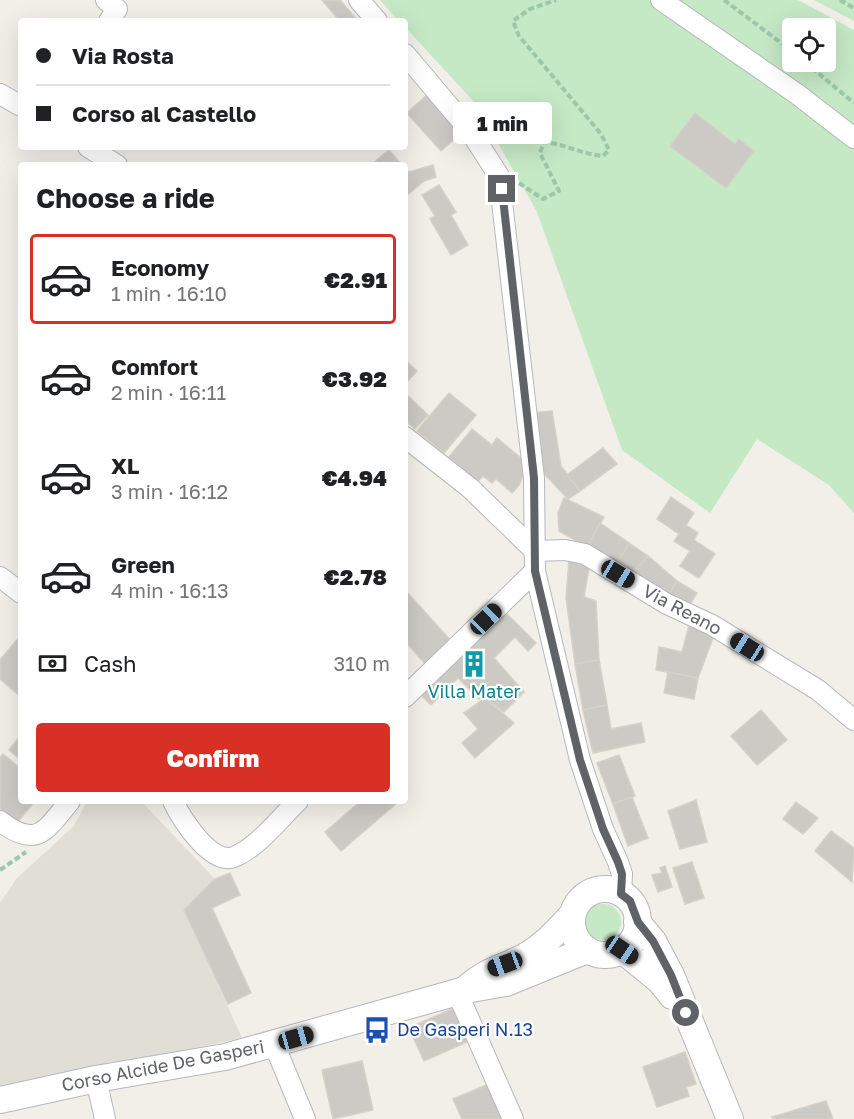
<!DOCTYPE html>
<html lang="en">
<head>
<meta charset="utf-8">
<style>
  body { margin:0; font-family:"Golos Text",sans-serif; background:#f2f2f2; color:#202124; height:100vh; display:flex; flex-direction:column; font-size:22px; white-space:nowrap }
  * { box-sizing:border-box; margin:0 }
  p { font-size:20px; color:#757577 }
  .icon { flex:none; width:33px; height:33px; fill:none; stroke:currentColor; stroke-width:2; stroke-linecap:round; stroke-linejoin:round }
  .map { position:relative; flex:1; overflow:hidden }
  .side { position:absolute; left:18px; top:162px; width:390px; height:642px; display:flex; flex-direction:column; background:#fff; border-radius:6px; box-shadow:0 6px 24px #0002 }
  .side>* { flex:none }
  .hud { position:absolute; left:18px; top:18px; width:390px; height:132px; border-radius:6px; box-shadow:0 6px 24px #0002; display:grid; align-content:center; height:132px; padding:0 18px; background:#fff }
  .buttons { position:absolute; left:782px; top:18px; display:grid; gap:12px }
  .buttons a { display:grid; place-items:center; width:54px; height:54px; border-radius:6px; background:#fff; box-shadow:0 6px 24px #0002; font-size:30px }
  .end { position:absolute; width:27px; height:27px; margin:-14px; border:8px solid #5f6368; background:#fff; box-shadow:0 0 0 3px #fff }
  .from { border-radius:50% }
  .bubble { position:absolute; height:42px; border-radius:6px; background:#fff; box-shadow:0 6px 24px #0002; font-size:20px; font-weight:800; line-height:42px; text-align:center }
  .car { position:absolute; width:18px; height:36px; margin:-18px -9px; border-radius:8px; box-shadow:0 0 4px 2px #0007; background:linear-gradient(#222 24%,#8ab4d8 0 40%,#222 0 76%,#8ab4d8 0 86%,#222 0) }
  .hud b { display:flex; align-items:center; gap:21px; height:57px; font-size:22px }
  .hud b+b { border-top:2px solid #e0e0e0 }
  .hud i { width:15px; height:15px; background:#202124 }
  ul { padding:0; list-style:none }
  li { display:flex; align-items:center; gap:18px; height:90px; margin:0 12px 9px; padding:0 6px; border:3px solid transparent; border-radius:6px }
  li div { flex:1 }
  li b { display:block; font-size:22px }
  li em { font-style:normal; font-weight:800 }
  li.selected { border-color:#d93025 }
  li>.icon { width:54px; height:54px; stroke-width:1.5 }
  h2 { padding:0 18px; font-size:27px; line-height:72px }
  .pay { display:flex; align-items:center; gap:15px; height:66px; padding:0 18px; font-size:22px }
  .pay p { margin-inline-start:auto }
  .button { display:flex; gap:12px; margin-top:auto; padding:12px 18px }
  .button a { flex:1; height:69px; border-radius:6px; background:#d93025; color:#fff; font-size:24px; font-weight:800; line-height:69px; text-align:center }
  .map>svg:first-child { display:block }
</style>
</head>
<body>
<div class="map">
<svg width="854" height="1119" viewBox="0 0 854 1119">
  <rect width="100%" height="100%" fill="#f1efe8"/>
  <polygon fill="#e1ded6" points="87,801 141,801 215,879 184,910 242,1038 0,1089 0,903 17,878 74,826"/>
  <g fill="#c5e8c5" fill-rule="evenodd">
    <path d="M380 0H798L854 30V513L829 485 757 439 710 513 622 450 537 212 475 103 405 27V21H399ZM792 28H825V62H792Z"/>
    <polygon points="814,0 854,0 854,21"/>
    <circle cx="603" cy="922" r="18"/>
  </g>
  <g fill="#cccac5" stroke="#d6d1c6" stroke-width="1.5">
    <polygon points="322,0 340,0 358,21 340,21"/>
    <polygon points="428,94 462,132 441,151 407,113"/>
    <polygon points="695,113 735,144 739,139 754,151 726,188 670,146"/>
    <polygon points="389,150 402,165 371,165 386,152"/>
    <polygon points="433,165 436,177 424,181 405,197 405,168 409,172"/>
    <polygon points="439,185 456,212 451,215 468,245 451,255 430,219 435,216 422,195"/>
    <polygon points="405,360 417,371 405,384"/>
    <polygon points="405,393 428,415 415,429 405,420"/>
    <polygon points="449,393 476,415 444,453 417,431"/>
    <polygon points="552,411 561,466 580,491 568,499 535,464 530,413"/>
    <polygon points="472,429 492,445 497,438 528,464 519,485 512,493 496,479 492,483 483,476 478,481 449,457"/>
    <polygon points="603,448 617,464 580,491 567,475"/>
    <polygon points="671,497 694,513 686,525 698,533 694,540 715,554 699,578 680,566 690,551 674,541 679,534 657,519"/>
    <polygon points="564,498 604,517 587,547 559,531 558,513"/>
    <polygon points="600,523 629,543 617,565 587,547"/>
    <polygon points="629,543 648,556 630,576 617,565"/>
    <polygon points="648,556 677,581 667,597 630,576"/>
    <polygon points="569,560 589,568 584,597 596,601 599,660 575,664 566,598"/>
    <polygon points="677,581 697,593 687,609 667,597"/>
    <polygon points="405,590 452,642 426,665 405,641"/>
    <polygon points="503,610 536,643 528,651 515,637 494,658 524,692 504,712 485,698 479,699 458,678 431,705 419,693"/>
    <polygon points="690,622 715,633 698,678 656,670 659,647 682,652"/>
    <polygon points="21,635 21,697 0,679 0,660"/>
    <polygon points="599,660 607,705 583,710 575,664"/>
    <polygon points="668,672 698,678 694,699 664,693"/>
    <polygon points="485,698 514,723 475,758 462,743 478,729 464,713"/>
    <polygon points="607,705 611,729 641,723 645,742 593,753 583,710"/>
    <polygon points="761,710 787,740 757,765 731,736"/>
    <polygon points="21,735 21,760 9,750"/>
    <polygon points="3,754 21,769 21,801 35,801 16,824 0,810 0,758"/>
    <polygon points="619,755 635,796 613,804 597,763"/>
    <polygon points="632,797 648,838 628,846 613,804"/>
    <polygon points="696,800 707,842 680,849 668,811"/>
    <polygon points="361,801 398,802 341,851 325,832"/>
    <polygon points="796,802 818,818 803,834 783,819"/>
    <polygon points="831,831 854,848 852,882 815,851"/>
    <polygon points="692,862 704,898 685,904 673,868"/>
    <polygon points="665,866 672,887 658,892 652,875 662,873 660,868"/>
    <polygon points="230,873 240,895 212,908 251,993 228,1004 184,910 215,879"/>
    <polygon points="456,1007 471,1040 424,1061 409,1028"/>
    <polygon points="685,1052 696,1084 686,1087 689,1096 657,1107 643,1067"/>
    <polygon points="362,1061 373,1110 333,1119 322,1070"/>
    <polygon points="489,1084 504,1119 462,1119 453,1099"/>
    <polygon points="826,1101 833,1119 773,1119 772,1117"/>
  </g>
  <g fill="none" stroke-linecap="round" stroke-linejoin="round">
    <defs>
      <g id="minor">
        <polyline points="106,0 117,9 109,21"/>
        <polyline points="359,0 377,21"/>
        <polyline points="661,0 797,94 854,138"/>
        <polyline points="405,54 470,131 499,176 534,478 535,571 580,760 603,829 618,862 622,874 621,894"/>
        <polyline points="0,94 21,106"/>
        <polyline points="88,147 117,165"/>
        <polyline points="405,437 470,488 535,551 565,550 585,554 667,604 712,625 818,690 854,720"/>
        <polyline points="0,577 21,593"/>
        <polyline points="405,697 535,571"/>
        <path d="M173 801C181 818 211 866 234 857 258 847 279 819 298 801"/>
        <path d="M0 821C37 850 46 830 70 801"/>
        <polyline points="457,992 513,1119"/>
        <polyline points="274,1044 305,1119"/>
        <polyline points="96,1079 105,1119"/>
      </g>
      <g id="tertiary">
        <circle cx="605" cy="922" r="33"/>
        <polyline points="637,922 653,941 671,975 730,1119"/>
        <polyline points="622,950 660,981 672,996"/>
        <path d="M468 987C487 970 501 969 522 958 542 948 557 931 572 915"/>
        <polyline points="0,1100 96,1079 225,1057 465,990 506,983 587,950"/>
      </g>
    </defs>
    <use href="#minor" stroke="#b5b8bc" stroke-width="22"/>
    <use href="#tertiary" stroke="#b5b8bc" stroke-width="28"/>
    <g stroke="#9cc7a9" stroke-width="4" stroke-dasharray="6 3" stroke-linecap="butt">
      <polyline points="724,0 792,51"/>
      <polyline points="840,0 854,8"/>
      <polyline points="805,62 854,103"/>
      <path d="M519 183 543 199 559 191 540 153 544 142C564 144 582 154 603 156L609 150 601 134 519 36 513 21 530 9 556 0"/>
      <polyline points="0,870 26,852"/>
    </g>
    <use href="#minor" stroke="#fff" stroke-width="20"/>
    <use href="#tertiary" stroke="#fff" stroke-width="26"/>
  </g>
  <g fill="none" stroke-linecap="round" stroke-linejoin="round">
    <polyline stroke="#5f6368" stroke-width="8" points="502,189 534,478 535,571 580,760 603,829 618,862 622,874 621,894 630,901 638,922 653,941 671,975 686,1013"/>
  </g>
  <defs>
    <symbol id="building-bare" viewBox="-9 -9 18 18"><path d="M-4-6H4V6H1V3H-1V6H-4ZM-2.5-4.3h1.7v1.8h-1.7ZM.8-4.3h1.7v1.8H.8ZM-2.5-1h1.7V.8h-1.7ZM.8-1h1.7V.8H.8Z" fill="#0f9aa8" stroke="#fff" stroke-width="2.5" paint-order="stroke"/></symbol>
    <symbol id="bus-bare" viewBox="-9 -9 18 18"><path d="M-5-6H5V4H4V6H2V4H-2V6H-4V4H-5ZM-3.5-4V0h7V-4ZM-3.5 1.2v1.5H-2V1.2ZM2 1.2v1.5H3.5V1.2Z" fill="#1a4fb4" stroke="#fff" stroke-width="2.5" paint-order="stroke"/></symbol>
  </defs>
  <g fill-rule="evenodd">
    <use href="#building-bare" x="455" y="645" width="38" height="38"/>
    <use href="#bus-bare" x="358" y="1011" width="38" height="38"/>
  </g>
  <g text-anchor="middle" stroke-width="4.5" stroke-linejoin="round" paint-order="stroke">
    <g font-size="18" fill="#5f6368" stroke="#fff">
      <text transform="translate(682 610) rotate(28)" y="6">Via Reano</text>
      <text transform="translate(163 1066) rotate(-11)" y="6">Corso Alcide De Gasperi</text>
    </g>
    <g font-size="18" fill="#0d838f" stroke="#fff">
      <text x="474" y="698">Villa Mater</text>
    </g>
    <g font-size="18" fill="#164399" stroke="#fff" text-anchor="start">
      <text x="397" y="1036">De Gasperi N.13</text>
    </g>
  </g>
</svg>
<div class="buttons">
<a><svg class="icon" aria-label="locate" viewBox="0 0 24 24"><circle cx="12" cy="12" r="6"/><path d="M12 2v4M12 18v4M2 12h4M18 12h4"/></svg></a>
</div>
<i class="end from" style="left:686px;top:1013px"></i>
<i class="end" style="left:502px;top:189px"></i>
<div class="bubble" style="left:453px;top:102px;width:99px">1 min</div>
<i class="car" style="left:618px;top:574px;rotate:121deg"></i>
<i class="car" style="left:486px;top:619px;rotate:46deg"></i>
<i class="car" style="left:747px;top:647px;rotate:302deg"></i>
<i class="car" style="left:622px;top:950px;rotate:124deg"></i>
<i class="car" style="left:505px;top:964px;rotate:250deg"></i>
<i class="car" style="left:296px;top:1038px;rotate:74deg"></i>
<div class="hud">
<b><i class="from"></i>Via Rosta</b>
<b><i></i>Corso al Castello</b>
</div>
<section class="side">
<h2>Choose a ride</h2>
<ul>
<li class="selected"><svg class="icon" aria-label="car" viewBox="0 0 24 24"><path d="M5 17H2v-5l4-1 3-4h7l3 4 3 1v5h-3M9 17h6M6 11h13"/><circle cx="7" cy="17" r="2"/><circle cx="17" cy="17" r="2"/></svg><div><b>Economy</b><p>1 min · 16:10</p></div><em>€2.91</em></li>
<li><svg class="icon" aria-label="car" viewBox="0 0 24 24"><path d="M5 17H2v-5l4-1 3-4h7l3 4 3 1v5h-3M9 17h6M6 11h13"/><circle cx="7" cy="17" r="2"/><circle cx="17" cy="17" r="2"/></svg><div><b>Comfort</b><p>2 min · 16:11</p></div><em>€3.92</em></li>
<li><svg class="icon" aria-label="car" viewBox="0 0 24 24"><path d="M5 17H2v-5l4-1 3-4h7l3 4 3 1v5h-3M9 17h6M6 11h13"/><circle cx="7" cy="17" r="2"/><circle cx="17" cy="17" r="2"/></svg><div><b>XL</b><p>3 min · 16:12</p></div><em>€4.94</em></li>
<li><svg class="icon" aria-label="car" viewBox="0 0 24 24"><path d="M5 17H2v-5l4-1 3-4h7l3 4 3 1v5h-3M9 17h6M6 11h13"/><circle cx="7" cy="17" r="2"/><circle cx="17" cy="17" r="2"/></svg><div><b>Green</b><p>4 min · 16:13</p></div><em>€2.78</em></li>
</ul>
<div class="pay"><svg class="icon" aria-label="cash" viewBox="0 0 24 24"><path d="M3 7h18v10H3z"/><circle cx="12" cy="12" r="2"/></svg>Cash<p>310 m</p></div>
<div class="button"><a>Confirm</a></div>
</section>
</div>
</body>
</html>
